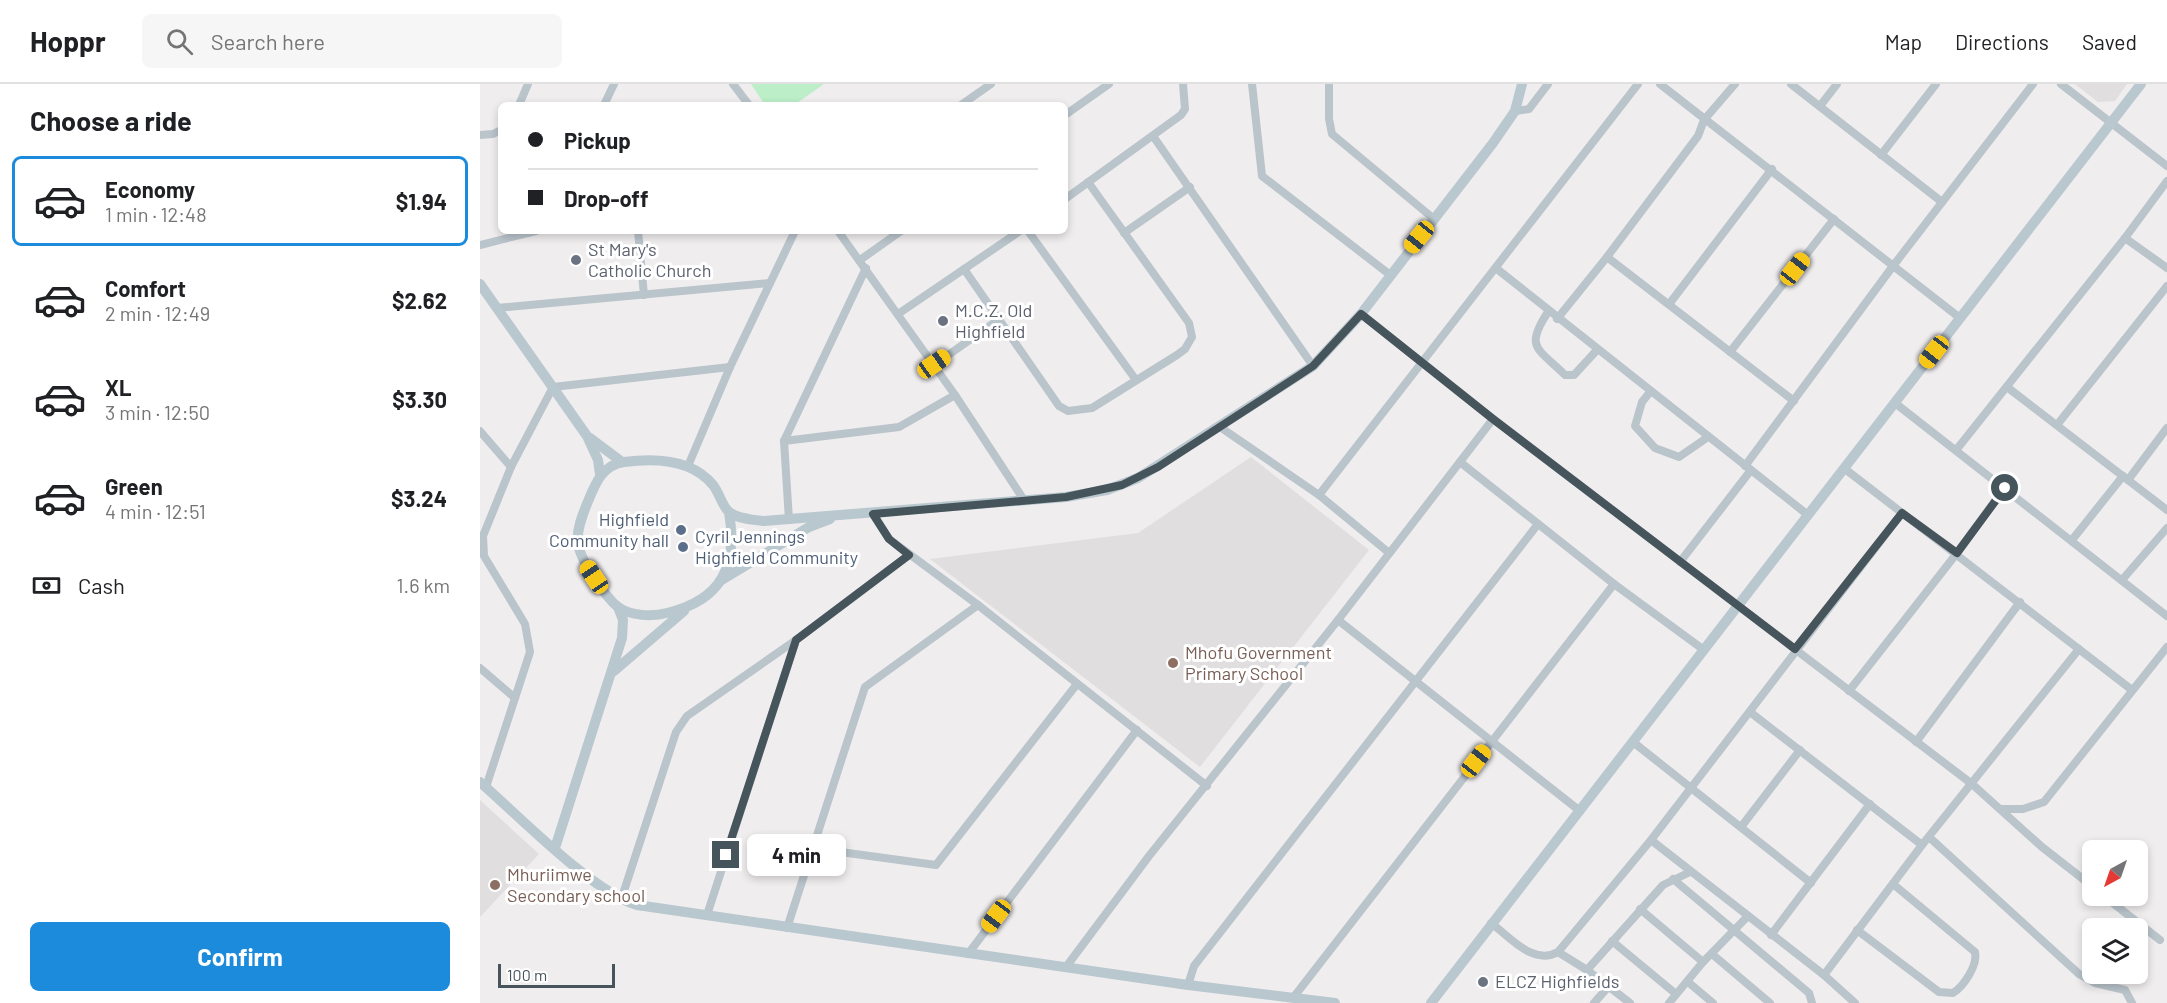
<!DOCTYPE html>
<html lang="en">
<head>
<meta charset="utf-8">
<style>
  body { margin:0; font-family:Barlow,sans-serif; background:#f6f6f6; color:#202124; height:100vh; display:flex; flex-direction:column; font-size:22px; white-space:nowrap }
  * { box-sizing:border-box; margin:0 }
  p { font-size:20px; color:#757577 }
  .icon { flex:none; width:33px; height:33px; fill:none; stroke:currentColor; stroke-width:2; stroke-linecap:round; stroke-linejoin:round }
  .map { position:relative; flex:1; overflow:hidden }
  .details { display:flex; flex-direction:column; background:#fff; width:480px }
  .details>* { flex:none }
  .banner { position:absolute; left:18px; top:18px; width:570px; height:132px; border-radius:9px; box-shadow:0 3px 9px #0003; display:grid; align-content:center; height:132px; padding:0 30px; background:#fff }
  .needle { width:39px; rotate:220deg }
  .buttons { position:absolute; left:1602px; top:756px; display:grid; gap:12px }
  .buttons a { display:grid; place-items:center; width:66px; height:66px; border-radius:9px; background:#fff; box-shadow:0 3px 9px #0003; font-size:30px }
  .scale { position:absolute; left:18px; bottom:15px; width:117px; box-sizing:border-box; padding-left:6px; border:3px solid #46545b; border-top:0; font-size:16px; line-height:21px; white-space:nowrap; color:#46545b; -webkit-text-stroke:4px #fff; paint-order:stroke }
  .end { position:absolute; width:27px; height:27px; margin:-14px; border:8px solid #46545b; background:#fff; box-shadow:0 0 0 3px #fff }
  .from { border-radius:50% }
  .bubble { position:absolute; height:42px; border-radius:9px; background:#fff; box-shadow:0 3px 9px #0003; font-size:20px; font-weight:700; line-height:42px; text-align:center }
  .car { position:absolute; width:18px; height:36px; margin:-18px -9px; border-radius:8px; box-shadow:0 0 4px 2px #0007; background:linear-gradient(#f5c518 24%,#345 0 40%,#f5c518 0 76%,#345 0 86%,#f5c518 0) }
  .banner b { display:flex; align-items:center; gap:21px; height:57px; font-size:22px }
  .banner b+b { border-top:2px solid #e0e0e0 }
  .banner i { width:15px; height:15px; background:#202124 }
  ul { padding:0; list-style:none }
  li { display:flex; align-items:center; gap:18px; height:90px; margin:0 12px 9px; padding:0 18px; border:3px solid transparent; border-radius:9px }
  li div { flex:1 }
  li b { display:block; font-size:22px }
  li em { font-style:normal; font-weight:700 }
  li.selected { border-color:#1c8bdc }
  li>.icon { width:54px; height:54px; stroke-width:1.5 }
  h2 { padding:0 30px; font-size:27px; line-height:72px }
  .pay { display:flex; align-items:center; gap:15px; height:66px; padding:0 30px; font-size:22px }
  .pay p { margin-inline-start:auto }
  .action { display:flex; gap:12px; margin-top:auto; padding:12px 30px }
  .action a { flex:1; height:69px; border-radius:9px; background:#1c8bdc; color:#fff; font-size:24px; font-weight:700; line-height:69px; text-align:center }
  header { display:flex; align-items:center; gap:36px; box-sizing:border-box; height:84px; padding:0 30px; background:#fff; border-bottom:2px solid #e0e0e0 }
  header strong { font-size:28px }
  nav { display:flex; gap:33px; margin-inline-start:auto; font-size:21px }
  .search { width:420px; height:54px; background:#f6f6f6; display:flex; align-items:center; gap:15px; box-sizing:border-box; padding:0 21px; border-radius:9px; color:#757577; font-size:22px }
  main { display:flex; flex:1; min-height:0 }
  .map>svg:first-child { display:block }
</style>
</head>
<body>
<header>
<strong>Hoppr</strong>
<div class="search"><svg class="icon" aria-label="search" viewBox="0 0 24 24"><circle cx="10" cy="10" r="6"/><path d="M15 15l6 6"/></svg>Search here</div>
<nav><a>Map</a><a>Directions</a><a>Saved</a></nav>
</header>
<main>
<section class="details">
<h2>Choose a ride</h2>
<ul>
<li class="selected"><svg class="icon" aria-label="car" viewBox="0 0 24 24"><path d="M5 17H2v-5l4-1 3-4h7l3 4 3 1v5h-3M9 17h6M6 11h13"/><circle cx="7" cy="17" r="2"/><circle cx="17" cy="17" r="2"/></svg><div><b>Economy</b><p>1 min · 12:48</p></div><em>$1.94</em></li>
<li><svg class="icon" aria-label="car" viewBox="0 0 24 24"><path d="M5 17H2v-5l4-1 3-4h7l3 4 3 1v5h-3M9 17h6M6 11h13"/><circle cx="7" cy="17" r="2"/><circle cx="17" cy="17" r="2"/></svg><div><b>Comfort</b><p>2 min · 12:49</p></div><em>$2.62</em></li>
<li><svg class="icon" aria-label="car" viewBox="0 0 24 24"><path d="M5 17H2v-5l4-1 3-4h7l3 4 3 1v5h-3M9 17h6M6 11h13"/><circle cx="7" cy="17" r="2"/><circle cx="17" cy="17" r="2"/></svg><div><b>XL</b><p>3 min · 12:50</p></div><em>$3.30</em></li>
<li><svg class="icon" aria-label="car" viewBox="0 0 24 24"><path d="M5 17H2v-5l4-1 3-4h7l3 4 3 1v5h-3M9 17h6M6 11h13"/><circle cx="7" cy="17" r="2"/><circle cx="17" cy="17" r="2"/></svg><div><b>Green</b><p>4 min · 12:51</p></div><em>$3.24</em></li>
</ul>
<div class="pay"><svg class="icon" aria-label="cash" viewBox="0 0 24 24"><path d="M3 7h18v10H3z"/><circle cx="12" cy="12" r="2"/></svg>Cash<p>1.6 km</p></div>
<div class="action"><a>Confirm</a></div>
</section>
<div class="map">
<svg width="1687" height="919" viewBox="0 0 1687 919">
  <rect width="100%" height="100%" fill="#f0edee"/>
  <g fill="#e1dee0">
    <polygon points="1595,0 1647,0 1635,17 1618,18"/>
    <polygon points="771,373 889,466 720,683 450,475 658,449"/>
    <polygon points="0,716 59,770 0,833"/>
  </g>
  <polygon fill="#bceec8" points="271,0 344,0 314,21 285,21"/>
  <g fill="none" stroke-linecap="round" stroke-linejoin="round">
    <g stroke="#b9c4cb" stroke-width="8">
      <polyline points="253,0 269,21"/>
      <polyline points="772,0 782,92 909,190"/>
      <polyline points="849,0 849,35 852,50 954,135"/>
      <polyline points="1180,0 1480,234"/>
      <polyline points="1311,0 1462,118"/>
      <polyline points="1581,0 1687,82"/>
      <polyline points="39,21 48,0"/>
      <polyline points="124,21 134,0"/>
      <polyline points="481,21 511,0"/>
      <polyline points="1340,22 1357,0"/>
      <polyline points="1035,27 1049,25 1068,0"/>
      <polyline points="585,31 629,0"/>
      <polyline points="0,51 13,50 21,46"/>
      <polyline points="673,52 833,282"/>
      <polyline points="1401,71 1456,0"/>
      <polyline points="585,115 701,31 705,25 703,0"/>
      <polyline points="158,147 164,211"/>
      <polyline points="358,147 475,311 544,416"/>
      <polyline points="548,147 656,296"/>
      <polyline points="644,149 710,103"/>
      <polyline points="1645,154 1687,184"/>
      <polyline points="0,161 56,147"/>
      <polyline points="1127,173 1314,317"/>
      <polyline points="380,176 421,147"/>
      <polyline points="484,185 579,322 588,327 612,324 697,271 705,265 712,253 709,239 608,98"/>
      <polyline points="1017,185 1328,431"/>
      <polyline points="1190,219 1292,85"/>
      <polyline points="17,224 290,199"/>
      <path d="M1068 228C1044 264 1058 264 1085 291H1094L1117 266"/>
      <polyline points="418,230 540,147"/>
      <polyline points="881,230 1013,335 1492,700 1562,763 1612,802"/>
      <polyline points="1077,235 1127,173 1218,52 1224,36 1255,0"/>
      <polyline points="1250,268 1354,135"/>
      <polyline points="454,281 518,236"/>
      <polyline points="1527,303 1687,426"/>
      <polyline points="1170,308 1162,318 1155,342 1175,364 1199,373 1228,353"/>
      <polyline points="1415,319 1687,532"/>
      <polyline points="1577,341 1687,202"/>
      <polyline points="740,343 839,411 908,468"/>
      <polyline points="0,347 31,383"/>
      <polyline points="304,357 419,343 475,311"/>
      <polyline points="1477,365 1645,154 1687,97"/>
      <polyline points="980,378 1134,500 1224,566"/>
      <polyline points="208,382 250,283 315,147"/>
      <polyline points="1265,382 1413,182 1553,0"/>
      <polyline points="1365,385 1652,606"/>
      <polyline points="1648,396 1687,344"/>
      <polyline points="839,411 1158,0"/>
      <polyline points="393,430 409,455 498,521 727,702"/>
      <polyline points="309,436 304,357 386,184"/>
      <polyline points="1592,456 1643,392"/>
      <polyline points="1200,478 1271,386"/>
      <polyline points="1642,496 1687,444"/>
      <polyline points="858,536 1100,727"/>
      <polyline points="0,584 35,614"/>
      <polyline points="1369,607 1477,469 1525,403"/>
      <polyline points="1270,628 1442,761"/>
      <polyline points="1153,658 1331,799"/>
      <polyline points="1436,658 1540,518"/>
      <polyline points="6,703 50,568 45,540 4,472 3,452 31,383 73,303 250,283"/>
      <polyline points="1521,725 1543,725 1564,718 1687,563"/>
      <polyline points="1261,743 1320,666"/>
      <polyline points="1449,753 1599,890 1615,899 1645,906 1652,919"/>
      <polyline points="1171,756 1344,891 1375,919"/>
      <polyline points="331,764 456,781 597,600"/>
      <polyline points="1193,795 1329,909 1332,919"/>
      <polyline points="1624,812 1680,856"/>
      <polyline points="141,816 196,648 207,632 316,556 429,471"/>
      <polyline points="1160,825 1223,878"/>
      <polyline points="227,831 316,556"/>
      <path d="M1011 839C1030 853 1053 882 1078 868L1171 756 1422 429"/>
      <polyline points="307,844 385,603 498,521"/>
      <path d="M1377 846 1459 908 1473 909C1484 902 1498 881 1495 868L1413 800"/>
      <polyline points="1291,851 1390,720"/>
      <polyline points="1132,857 1196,910"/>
      <polyline points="1078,868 1107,886 1150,919"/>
      <polyline points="488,870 657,646"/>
      <polyline points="1232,870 1290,919"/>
      <polyline points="586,883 669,772 858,536 1013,335"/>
      <polyline points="1107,886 1183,801 1210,788"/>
      <polyline points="1344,891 1442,761 1599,565"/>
      <polyline points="1208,898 1233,919"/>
      <polyline points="708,901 714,882 1058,440"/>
      <polyline points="813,914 1134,500"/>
      <polyline points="1114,919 1129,902"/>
      <polyline points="1189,919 1223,878 1267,833"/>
    </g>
    <g stroke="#b9c7cf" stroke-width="10">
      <polyline points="0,200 107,352 118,376 120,390"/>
      <polyline points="110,354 142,378"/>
      <path d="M249 428C258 482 242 516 187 529 172 533 151 532 138 523 129 516 121 504 115 494 92 463 94 450 109 415 116 398 123 381 144 378 174 374 212 375 233 401 239 408 242 422 249 428 258 435 274 436 284 437L586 413 627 406 658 394 833 282 881 230 1013 59 1035 27 1042 0"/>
      <polyline points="240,497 329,443 350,435"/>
      <polyline points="134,587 204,527"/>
      <path d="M0 698C39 732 111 807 157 821L708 901 855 919"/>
      <polyline points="75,764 142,554 143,536 138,523"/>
      <polyline points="951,919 1661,0"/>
    </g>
  </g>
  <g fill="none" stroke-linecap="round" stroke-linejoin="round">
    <polyline stroke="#46545b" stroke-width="8" points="246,771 316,556 429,471 409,455 393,430 586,413 642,401 678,383 818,292 833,282 881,230 1013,335 1315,565 1422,429 1477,469 1525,404"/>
  </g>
  <g fill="#6b7280" stroke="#fff" stroke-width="2">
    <circle cx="96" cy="176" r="6"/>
    <circle cx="463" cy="237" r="6"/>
    <circle cx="1003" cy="898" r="6"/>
  </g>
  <g fill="#5c6f8a" stroke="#fff" stroke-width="2">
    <circle cx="201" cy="446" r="6"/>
    <circle cx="203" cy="463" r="6"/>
  </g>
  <g fill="#8d6e63" stroke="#fff" stroke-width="2">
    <circle cx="693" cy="579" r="6"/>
    <circle cx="15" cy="801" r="6"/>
  </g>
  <g text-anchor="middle" stroke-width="6" stroke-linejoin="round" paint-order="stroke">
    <g font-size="18" fill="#5b616d" stroke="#fff" text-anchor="start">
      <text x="108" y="172">St Mary's<tspan x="108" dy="21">Catholic Church</tspan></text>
      <text x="475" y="233">M.C.Z. Old<tspan x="475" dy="21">Highfield</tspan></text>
      <text x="1015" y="904">ELCZ Highfields</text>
    </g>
    <g font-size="18" fill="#4e5e75" stroke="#fff" text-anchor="end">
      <text x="189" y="442">Highfield<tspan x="189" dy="21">Community hall</tspan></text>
      <text x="215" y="459" text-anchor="start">Cyril Jennings<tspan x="215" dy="21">Highfield Community</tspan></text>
    </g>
    <g font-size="18" fill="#785e54" stroke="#fff" text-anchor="start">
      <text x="705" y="575">Mhofu Government<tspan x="705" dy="21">Primary School</tspan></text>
      <text x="27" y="797">Mhuriimwe<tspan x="27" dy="21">Secondary school</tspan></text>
    </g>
  </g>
</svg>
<div class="buttons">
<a><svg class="needle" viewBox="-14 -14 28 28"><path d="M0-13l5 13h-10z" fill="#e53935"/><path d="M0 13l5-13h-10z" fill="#757577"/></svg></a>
<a><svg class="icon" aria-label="layers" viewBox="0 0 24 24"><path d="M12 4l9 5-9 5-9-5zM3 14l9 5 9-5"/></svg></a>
</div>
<div class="scale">100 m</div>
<i class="end from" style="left:1525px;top:404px"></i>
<i class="end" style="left:246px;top:771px"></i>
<div class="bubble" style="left:267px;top:750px;width:99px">4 min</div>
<i class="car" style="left:939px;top:153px;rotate:219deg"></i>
<i class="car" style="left:1315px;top:185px;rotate:38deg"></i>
<i class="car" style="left:1454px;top:268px;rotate:218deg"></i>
<i class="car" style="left:454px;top:280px;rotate:55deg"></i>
<i class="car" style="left:114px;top:493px;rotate:326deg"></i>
<i class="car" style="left:996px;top:677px;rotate:38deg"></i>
<i class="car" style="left:516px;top:832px;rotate:217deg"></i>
<div class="banner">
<b><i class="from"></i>Pickup</b>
<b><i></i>Drop-off</b>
</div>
</div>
</main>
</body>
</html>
